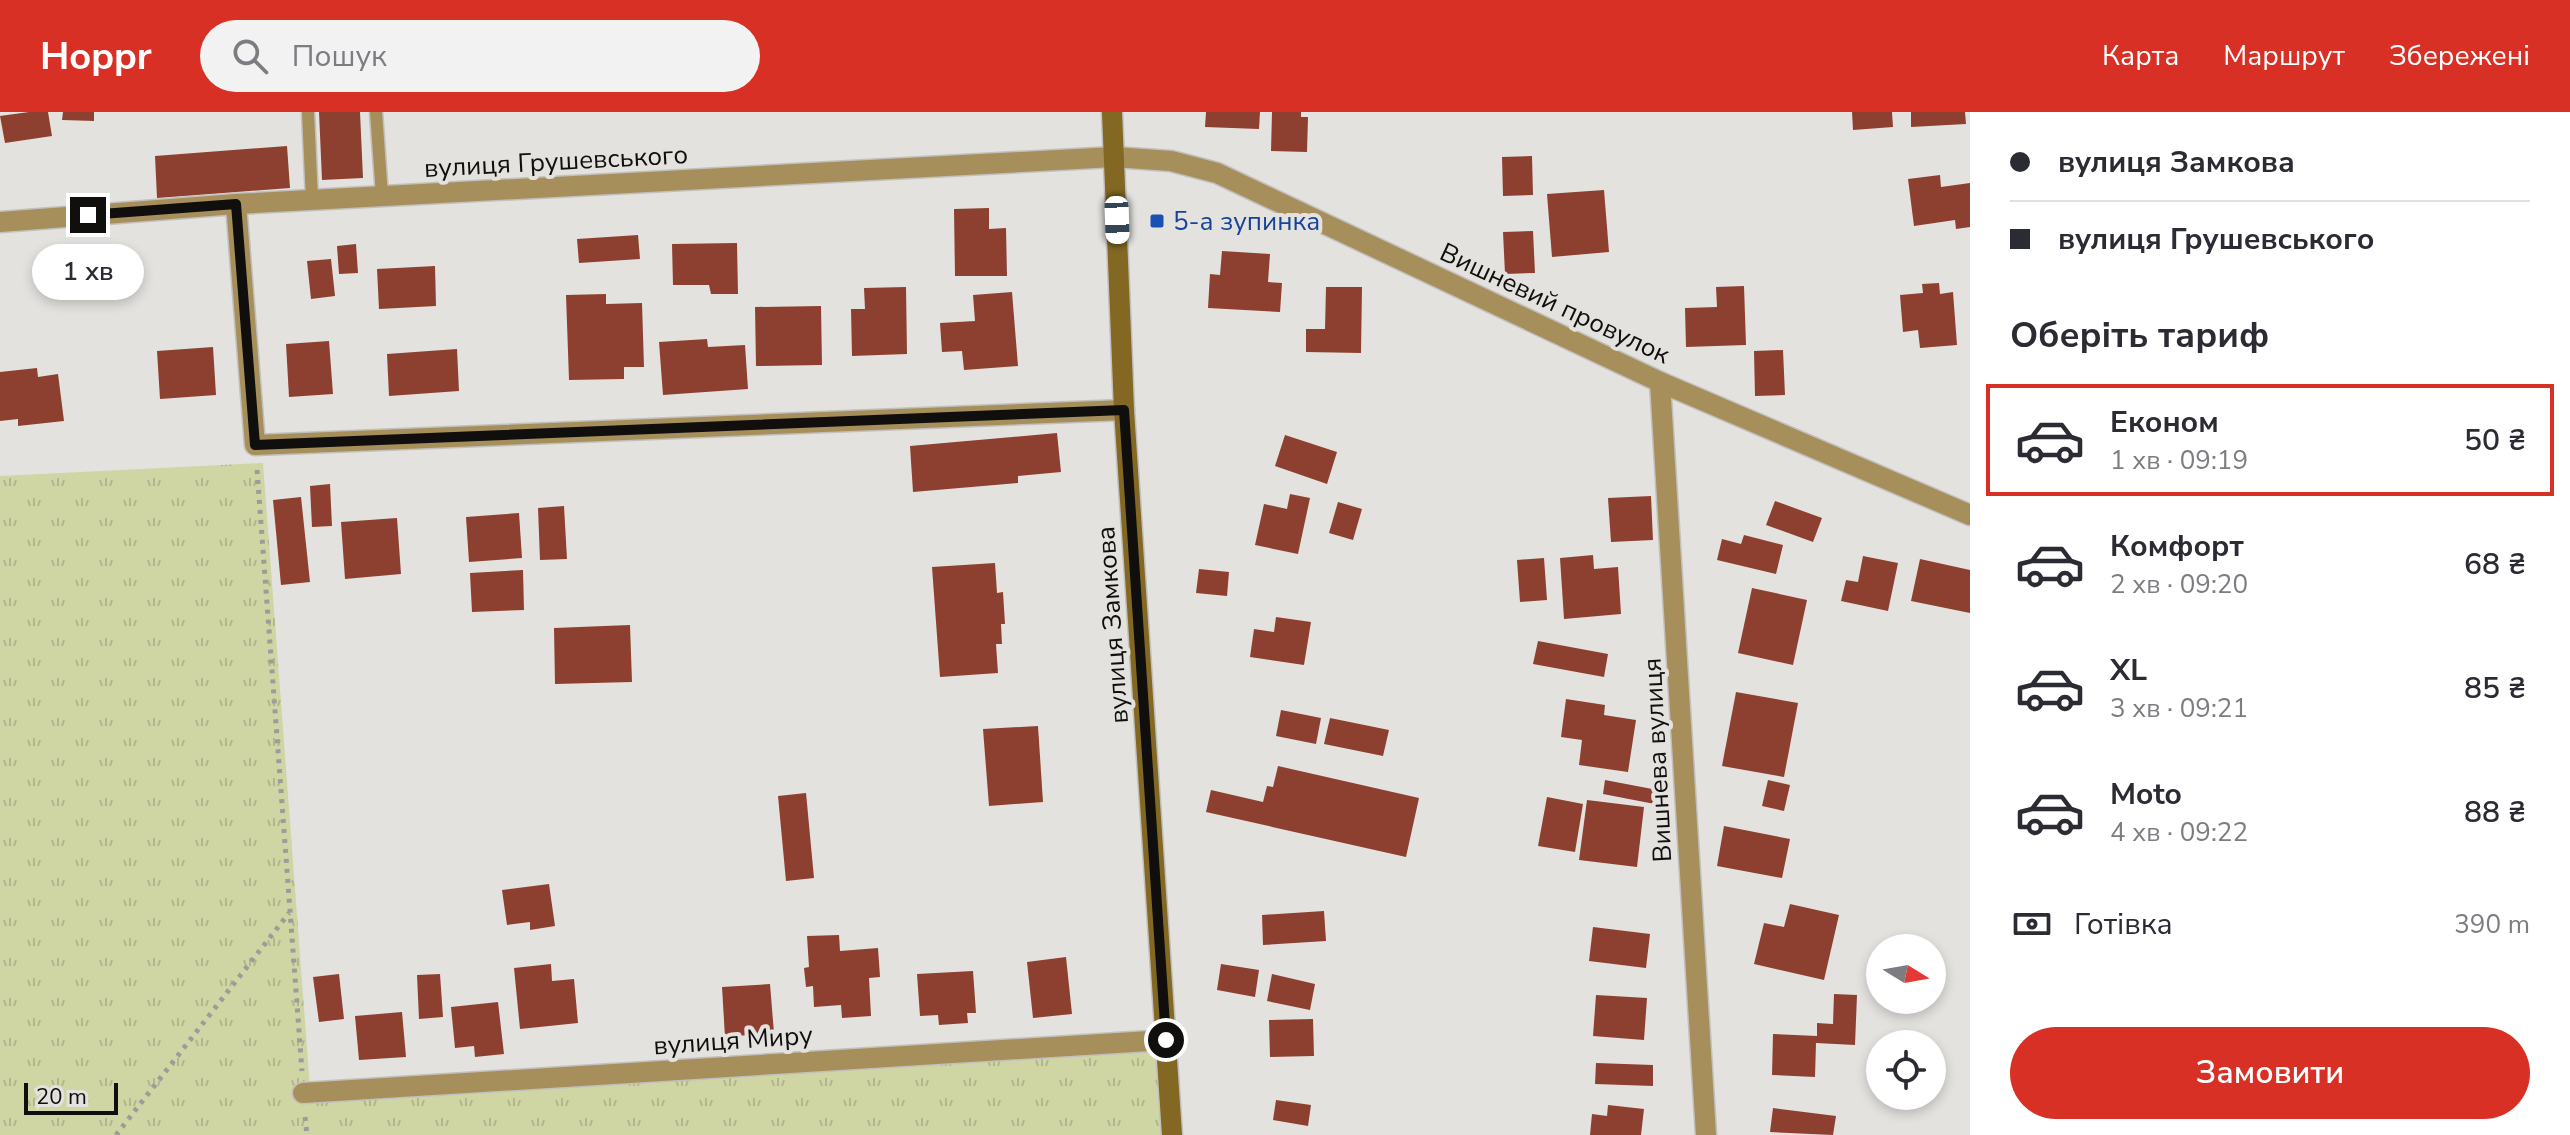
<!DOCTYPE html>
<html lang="uk">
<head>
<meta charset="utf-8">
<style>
  body { margin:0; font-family:"Nunito Sans",sans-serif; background:#f2f2f3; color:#2b2b33; height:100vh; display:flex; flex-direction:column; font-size:30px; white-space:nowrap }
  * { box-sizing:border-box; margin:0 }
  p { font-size:26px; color:#7c7c81 }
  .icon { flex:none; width:44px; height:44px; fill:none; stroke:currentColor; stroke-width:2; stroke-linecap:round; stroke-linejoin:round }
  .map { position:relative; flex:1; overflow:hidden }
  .sheet { display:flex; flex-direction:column; background:#fff; width:600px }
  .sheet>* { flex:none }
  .hud { display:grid; align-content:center; height:176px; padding:0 40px; background:#fff }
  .needle { width:52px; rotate:101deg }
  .fabs { position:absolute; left:1866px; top:822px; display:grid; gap:16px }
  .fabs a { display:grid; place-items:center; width:80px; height:80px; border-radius:50%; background:#fff; box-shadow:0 4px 12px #0003; font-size:40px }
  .scale { position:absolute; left:24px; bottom:20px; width:94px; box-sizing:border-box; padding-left:8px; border:4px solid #100f0e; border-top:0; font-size:22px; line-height:28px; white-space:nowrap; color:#100f0e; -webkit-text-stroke:6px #e4e2df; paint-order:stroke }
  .end { position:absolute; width:36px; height:36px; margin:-18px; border:10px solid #100f0e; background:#fff; box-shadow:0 0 0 4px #fff }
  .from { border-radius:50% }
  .bubble { position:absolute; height:56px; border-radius:28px; background:#fff; box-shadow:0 4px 12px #0003; font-size:26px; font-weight:600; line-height:56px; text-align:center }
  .car { position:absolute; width:24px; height:48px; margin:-24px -12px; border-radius:10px; box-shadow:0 0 6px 2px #0007; background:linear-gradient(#fff 24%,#345 0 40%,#fff 0 76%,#345 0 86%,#fff 0) }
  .hud b { display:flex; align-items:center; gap:28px; height:76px; font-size:30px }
  .hud b+b { border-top:2px solid #e1e1e2 }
  .hud i { width:20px; height:20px; background:#2b2b33 }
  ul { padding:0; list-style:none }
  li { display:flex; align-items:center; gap:24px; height:112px; margin:0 16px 12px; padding:0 24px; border:4px solid transparent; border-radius:0px }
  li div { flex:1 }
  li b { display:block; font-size:30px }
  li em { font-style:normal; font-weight:600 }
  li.on { border-color:#d93025 }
  li>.icon { width:72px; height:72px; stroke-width:1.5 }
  h2 { padding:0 40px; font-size:36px; line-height:96px }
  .pay { display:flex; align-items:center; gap:20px; height:88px; padding:0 40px; font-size:30px }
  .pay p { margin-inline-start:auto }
  .cta { display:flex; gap:16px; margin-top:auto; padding:16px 40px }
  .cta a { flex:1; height:92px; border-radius:48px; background:#d93025; color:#fff; font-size:32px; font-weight:600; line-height:92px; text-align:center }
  header { display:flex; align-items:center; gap:48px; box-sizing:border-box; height:112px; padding:0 40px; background:#d93025; color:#fff }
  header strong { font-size:38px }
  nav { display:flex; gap:44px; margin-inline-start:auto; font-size:28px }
  .search { width:560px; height:72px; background:#f2f2f3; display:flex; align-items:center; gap:20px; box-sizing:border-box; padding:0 28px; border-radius:44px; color:#7c7c81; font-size:30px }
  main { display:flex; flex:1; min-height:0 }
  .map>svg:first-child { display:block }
</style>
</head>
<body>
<header>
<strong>Hoppr</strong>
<div class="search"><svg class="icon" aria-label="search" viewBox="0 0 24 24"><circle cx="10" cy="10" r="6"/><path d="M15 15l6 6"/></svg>Пошук</div>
<nav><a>Карта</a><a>Маршрут</a><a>Збережені</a></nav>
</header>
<main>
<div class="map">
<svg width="1970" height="1023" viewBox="0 0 1970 1023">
  <defs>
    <pattern id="grass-tufts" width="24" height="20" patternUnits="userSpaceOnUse" patternTransform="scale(2)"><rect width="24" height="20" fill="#d0d5a4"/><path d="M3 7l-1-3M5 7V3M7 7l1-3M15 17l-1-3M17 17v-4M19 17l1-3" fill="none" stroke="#b2b68c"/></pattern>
  </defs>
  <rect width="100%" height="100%" fill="#e4e2df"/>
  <polygon fill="url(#grass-tufts)" points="263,351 311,989 1166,928 1172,1023 0,1023 0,364"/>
  <g fill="#8d402f">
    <polygon points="29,0 48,0 52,24 5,31 0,4"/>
    <polygon points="63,0 94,0 94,9 62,8"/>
    <polygon points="319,0 360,0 363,66 322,68"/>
    <polygon points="1206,0 1260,0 1259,17 1205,15"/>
    <polygon points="1272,0 1301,0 1301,5 1308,5 1307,40 1271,39"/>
    <polygon points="1852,0 1892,0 1893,15 1853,18"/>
    <polygon points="1911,0 1965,0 1966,12 1911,15"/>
    <polygon points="287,34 290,76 157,86 155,44"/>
    <polygon points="1532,44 1533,83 1503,84 1502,45"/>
    <polygon points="1940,63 1941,75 1970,71 1970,115 1956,117 1955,108 1914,114 1908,67"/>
    <polygon points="1604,78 1609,140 1552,145 1547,82"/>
    <polygon points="989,96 989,117 1006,116 1007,164 955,164 954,97"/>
    <polygon points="1533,119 1535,161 1505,162 1503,120"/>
    <polygon points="638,123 640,147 579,151 577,127"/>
    <polygon points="737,131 738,182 711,182 709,173 673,173 672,132"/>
    <polygon points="356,132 358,161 339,162 337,134"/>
    <polygon points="1222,139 1270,142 1268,170 1282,171 1280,200 1208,196 1210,162 1220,163"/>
    <polygon points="331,147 335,184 311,187 307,149"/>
    <polygon points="435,154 436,194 379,197 377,157"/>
    <polygon points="1939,171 1940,182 1953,180 1957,233 1920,236 1918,218 1903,220 1900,183 1923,181 1922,172"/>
    <polygon points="1744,174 1746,233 1686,235 1685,196 1717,195 1716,175"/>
    <polygon points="906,175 907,242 852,244 851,197 865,197 864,176"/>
    <polygon points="1326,175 1362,175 1361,241 1306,240 1306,217 1325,217"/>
    <polygon points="1012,180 1018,254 964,258 962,239 942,240 940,211 975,209 973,183"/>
    <polygon points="606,182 606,192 642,191 644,255 624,255 624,267 569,268 566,183"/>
    <polygon points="821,194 822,253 756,254 755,195"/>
    <polygon points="707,227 708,235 745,233 748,277 663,283 659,230"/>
    <polygon points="329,229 333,282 289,285 286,232"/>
    <polygon points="213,235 216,283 160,287 157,239"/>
    <polygon points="457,237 459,279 389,284 387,242"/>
    <polygon points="1783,238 1785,283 1755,284 1754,239"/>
    <polygon points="37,256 38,265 58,262 64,309 18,314 18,307 0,309 0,260"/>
    <polygon points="1057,321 1061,360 1018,364 1018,371 913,380 910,334"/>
    <polygon points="1285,323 1337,340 1327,372 1275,354"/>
    <polygon points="330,372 332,414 312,415 310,374"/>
    <polygon points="1290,382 1310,386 1298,442 1255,433 1264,392 1287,397"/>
    <polygon points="1651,384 1653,428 1611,430 1608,386"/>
    <polygon points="301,385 310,470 281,473 273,388"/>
    <polygon points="1775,389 1822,406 1813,430 1766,413"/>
    <polygon points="1338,390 1362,397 1353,428 1329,421"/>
    <polygon points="564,394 567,447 540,448 538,396"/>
    <polygon points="519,401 522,446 469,450 466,405"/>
    <polygon points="397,406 401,462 345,467 341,410"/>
    <polygon points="1744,423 1783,433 1776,462 1717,448 1722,427 1741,432"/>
    <polygon points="1593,443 1594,457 1618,455 1621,502 1564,507 1560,446"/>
    <polygon points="1863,444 1898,451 1888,499 1841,489 1846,468 1858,470"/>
    <polygon points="1544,446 1547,488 1520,490 1517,448"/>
    <polygon points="1920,447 1970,458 1970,501 1911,489"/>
    <polygon points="995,451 997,481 1003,480 1005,512 1001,512 1002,532 996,532 998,561 940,565 932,455"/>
    <polygon points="1199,457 1229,460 1227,484 1196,481"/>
    <polygon points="523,458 524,498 472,500 470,461"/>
    <polygon points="1752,476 1807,488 1793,553 1738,541"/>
    <polygon points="1276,505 1311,510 1304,553 1250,545 1254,517 1274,520"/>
    <polygon points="630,513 632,570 555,572 554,516"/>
    <polygon points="1538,529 1608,542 1604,565 1533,552"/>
    <polygon points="1736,580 1798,591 1784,665 1722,654"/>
    <polygon points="1566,587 1605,593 1604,603 1636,608 1628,660 1579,653 1582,628 1561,625"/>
    <polygon points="1281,598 1321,606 1316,632 1276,624"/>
    <polygon points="1330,606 1389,618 1383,644 1324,632"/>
    <polygon points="1038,614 1043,690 989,694 983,617"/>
    <polygon points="1278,654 1419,686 1406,745 1206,700 1211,678 1263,690 1267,674 1273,675"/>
    <polygon points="1605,668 1668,680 1665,694 1603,682"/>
    <polygon points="1768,668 1790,673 1784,699 1762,694"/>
    <polygon points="806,681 814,766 786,769 778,684"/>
    <polygon points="1547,685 1583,692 1575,740 1538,734"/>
    <polygon points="1587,688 1644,695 1637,755 1579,748"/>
    <polygon points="1724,714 1790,727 1782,766 1717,754"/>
    <polygon points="549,772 555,814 530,818 530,810 507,813 502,778"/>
    <polygon points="1790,792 1839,803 1824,868 1754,852 1764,811 1784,815"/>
    <polygon points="1324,799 1326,829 1263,833 1262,803"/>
    <polygon points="1593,815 1650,822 1646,856 1589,849"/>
    <polygon points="839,823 840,839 878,836 880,865 869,866 871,904 842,906 841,893 814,895 813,874 806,875 804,856 809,855 807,824"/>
    <polygon points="1066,845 1072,902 1033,906 1027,850"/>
    <polygon points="551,852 552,869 574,867 578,911 520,917 514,856"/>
    <polygon points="1221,852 1259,858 1255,885 1217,878"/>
    <polygon points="973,859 976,901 967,901 968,911 939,913 938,903 920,904 917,862"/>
    <polygon points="339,862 344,907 319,910 313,865"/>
    <polygon points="440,862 443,905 419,907 417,863"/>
    <polygon points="1272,862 1315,872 1310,898 1267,889"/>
    <polygon points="770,872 774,921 725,925 722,875"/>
    <polygon points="1834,882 1857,883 1855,933 1816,931 1815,965 1772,963 1773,922 1817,924 1817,911 1833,912"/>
    <polygon points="1596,883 1647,886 1644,928 1593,924"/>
    <polygon points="498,890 504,942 475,945 474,934 455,936 451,895"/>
    <polygon points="402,900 406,945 359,948 355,904"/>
    <polygon points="1313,907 1314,944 1270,945 1269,908"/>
    <polygon points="1596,951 1653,953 1653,974 1595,972"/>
    <polygon points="1276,988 1311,993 1308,1014 1273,1008"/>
    <polygon points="1608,993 1644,997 1641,1023 1590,1023 1592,1002 1607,1004"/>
    <polygon points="1773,996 1836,1004 1833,1023 1770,1020"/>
  </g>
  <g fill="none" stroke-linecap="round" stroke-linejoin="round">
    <defs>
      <g id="lane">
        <polyline points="308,0 312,88"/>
        <polyline points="376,0 382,84"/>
      </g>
      <g id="street">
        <polyline points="236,92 255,333 1124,298"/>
        <polyline points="0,110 236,92 1114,45 1171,49 1217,61 1660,270 1970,403"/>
        <polyline points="1660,270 1706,1023"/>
        <polyline points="303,981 1166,928"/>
      </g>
      <polyline id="secondary" points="1112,0 1124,298 1172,1023"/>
    </defs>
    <use href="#lane" stroke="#c2c0be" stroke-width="15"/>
    <use href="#street" stroke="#c2c0be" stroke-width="23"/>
    <use href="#secondary" stroke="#c2c0be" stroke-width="23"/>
    <g stroke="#9d9c99" stroke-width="5" stroke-dasharray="4 6" stroke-linecap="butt">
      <polyline points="257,358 302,959"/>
      <polyline points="305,1005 307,1023"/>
      <polyline points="116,1023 289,801"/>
    </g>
    <use href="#lane" stroke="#a78f5b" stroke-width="12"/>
    <use href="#street" stroke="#a78f5b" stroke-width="20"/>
    <use href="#secondary" stroke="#836824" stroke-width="20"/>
  </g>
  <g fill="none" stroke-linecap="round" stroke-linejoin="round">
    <polyline stroke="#100f0e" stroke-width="10" points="88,103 236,92 255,333 1124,298 1166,928"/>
  </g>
  <rect fill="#1a4fb4" stroke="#e4e2df" stroke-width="3" x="1149" y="101" width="16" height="16" rx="4"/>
  <g text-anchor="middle" stroke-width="8" stroke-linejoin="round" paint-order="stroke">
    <g font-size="26" fill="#100f0e" stroke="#e4e2df">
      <text transform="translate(556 49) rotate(-3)" y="9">вулиця Грушевського</text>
      <text transform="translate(1555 191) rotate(25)" y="9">Вишневий провулок</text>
      <text transform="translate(1112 513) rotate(-94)" y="9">вулиця Замкова</text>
      <text transform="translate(1657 648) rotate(-93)" y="9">Вишнева вулиця</text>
      <text transform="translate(733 928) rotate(-4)" y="9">вулиця Миру</text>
    </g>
    <g font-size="26" fill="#164399" stroke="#e4e2df" text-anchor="start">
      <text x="1173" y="118">5-а зупинка</text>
    </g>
  </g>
</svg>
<div class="fabs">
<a><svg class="needle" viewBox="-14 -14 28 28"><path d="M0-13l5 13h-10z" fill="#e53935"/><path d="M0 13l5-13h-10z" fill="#7c7c81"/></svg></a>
<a><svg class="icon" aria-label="locate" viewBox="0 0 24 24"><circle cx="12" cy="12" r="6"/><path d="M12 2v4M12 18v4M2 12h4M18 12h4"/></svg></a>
</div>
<div class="scale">20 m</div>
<i class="end from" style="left:1166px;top:928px"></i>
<i class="end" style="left:88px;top:103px"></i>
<div class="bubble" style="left:32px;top:132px;width:112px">1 хв</div>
<i class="car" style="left:1117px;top:108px;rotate:178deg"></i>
</div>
<section class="sheet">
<div class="hud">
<b><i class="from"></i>вулиця Замкова</b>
<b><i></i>вулиця Грушевського</b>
</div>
<h2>Оберіть тариф</h2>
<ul>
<li class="on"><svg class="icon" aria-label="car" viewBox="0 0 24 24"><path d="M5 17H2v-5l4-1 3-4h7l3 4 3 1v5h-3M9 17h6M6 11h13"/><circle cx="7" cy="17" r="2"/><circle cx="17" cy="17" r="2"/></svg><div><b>Економ</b><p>1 хв · 09:19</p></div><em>50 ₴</em></li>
<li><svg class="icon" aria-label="car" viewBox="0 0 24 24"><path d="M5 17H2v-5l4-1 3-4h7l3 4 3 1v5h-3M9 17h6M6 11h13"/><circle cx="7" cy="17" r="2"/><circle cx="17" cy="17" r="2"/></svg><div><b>Комфорт</b><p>2 хв · 09:20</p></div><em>68 ₴</em></li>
<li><svg class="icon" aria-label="car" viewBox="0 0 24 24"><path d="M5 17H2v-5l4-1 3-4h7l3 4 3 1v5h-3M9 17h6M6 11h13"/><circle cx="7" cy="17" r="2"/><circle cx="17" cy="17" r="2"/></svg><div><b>XL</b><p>3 хв · 09:21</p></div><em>85 ₴</em></li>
<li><svg class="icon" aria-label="car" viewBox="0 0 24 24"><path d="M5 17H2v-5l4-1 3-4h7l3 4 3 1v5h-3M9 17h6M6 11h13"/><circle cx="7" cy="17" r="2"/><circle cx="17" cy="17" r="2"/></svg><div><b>Moto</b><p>4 хв · 09:22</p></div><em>88 ₴</em></li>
</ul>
<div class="pay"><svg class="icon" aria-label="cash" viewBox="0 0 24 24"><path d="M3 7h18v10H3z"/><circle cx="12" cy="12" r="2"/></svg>Готівка<p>390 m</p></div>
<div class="cta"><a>Замовити</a></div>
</section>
</main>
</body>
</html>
